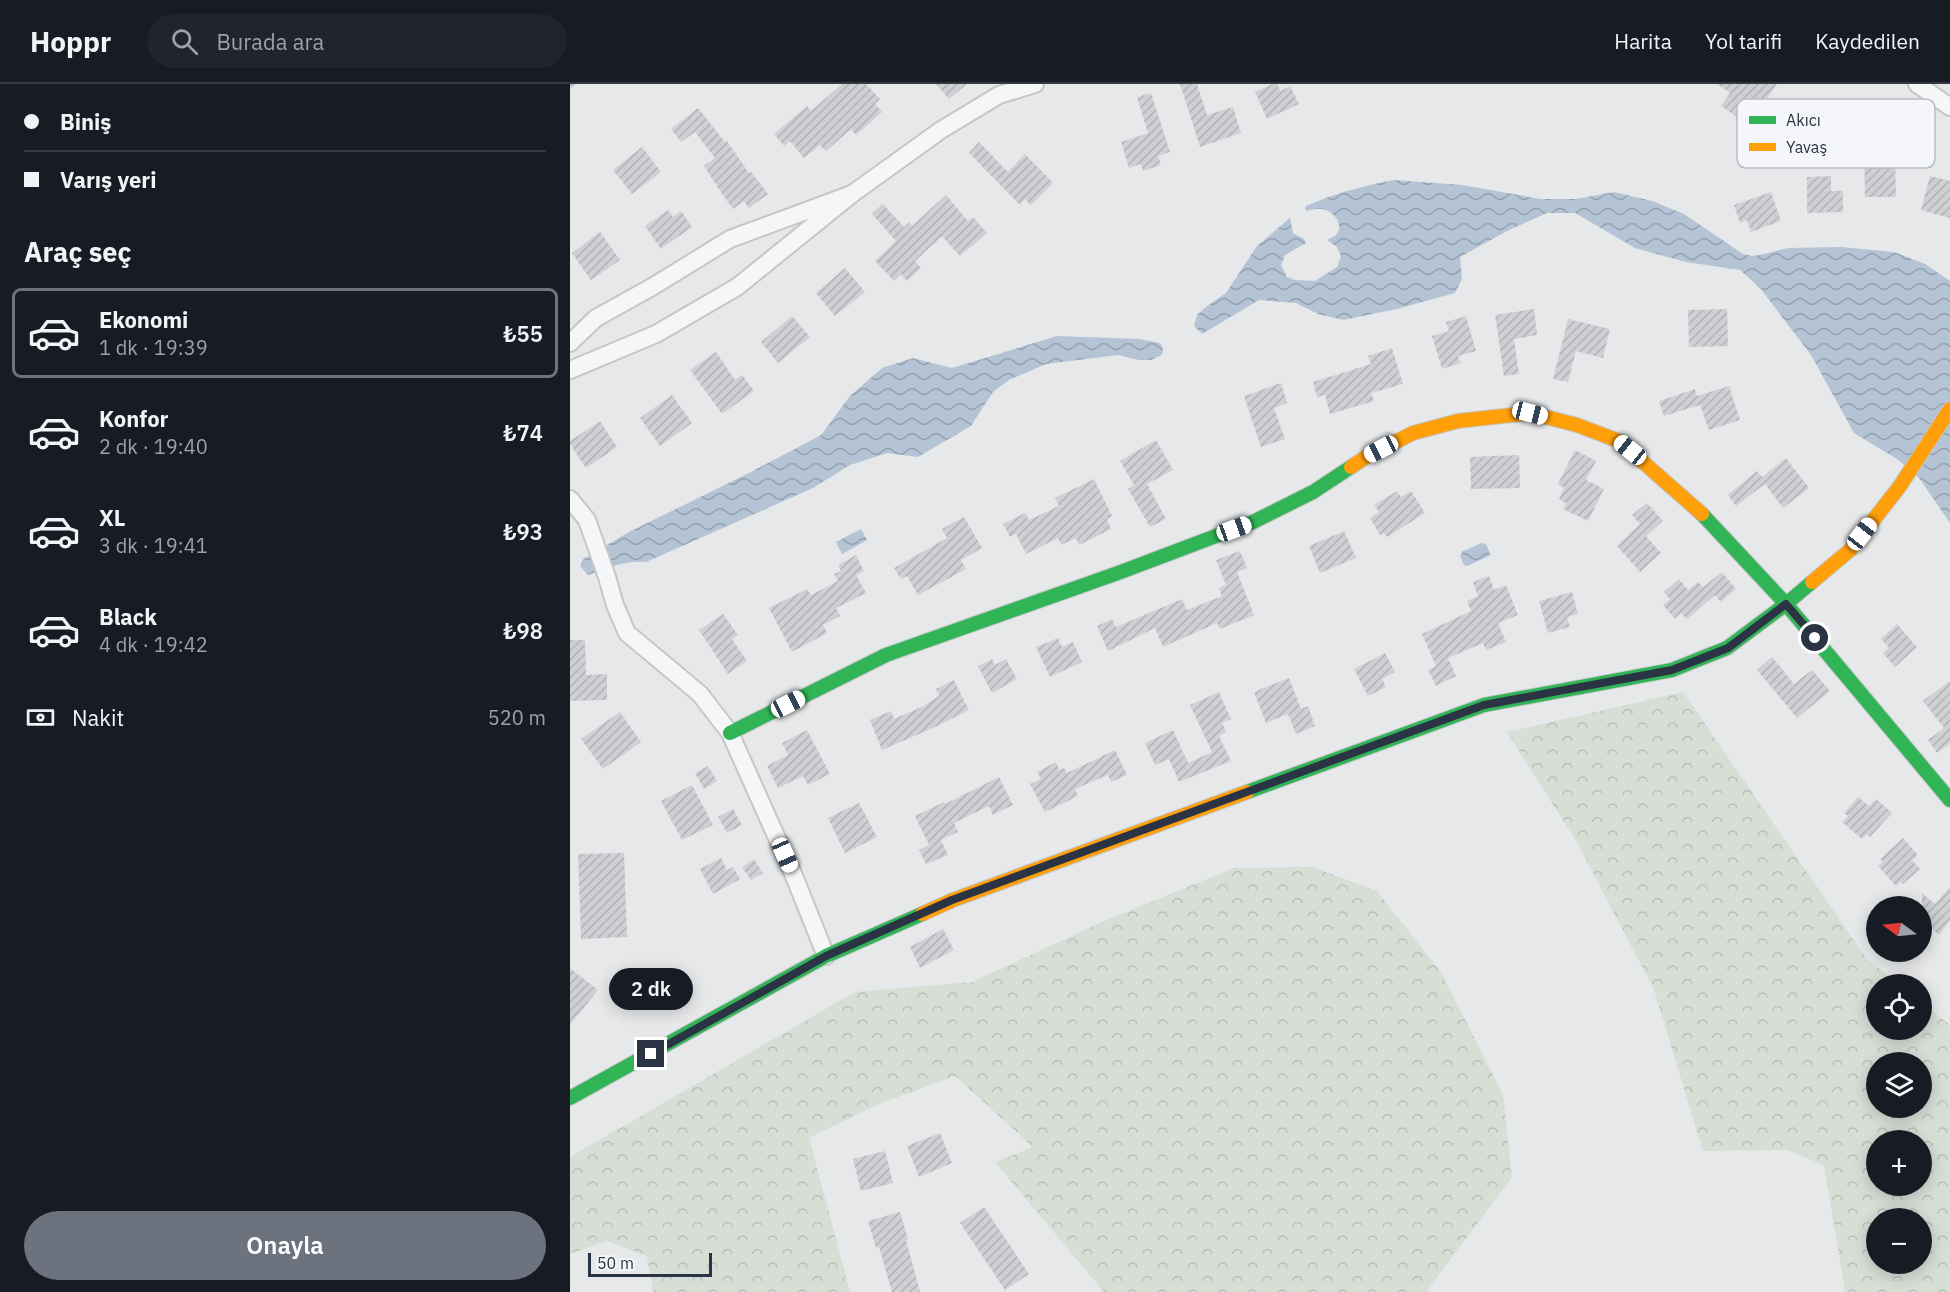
<!DOCTYPE html>
<html lang="tr">
<head>
<meta charset="utf-8">
<style>
  body { margin:0; font-family:"IBM Plex Sans",sans-serif; background:#20242c; color:#f1f3f6; height:100vh; display:flex; flex-direction:column; font-size:22px; white-space:nowrap }
  * { box-sizing:border-box; margin:0 }
  p { font-size:20px; color:#9ea1a6 }
  .icon { flex:none; width:33px; height:33px; fill:none; stroke:currentColor; stroke-width:2; stroke-linecap:round; stroke-linejoin:round }
  .map { position:relative; flex:1; overflow:hidden }
  .drawer { display:flex; flex-direction:column; background:#171b24; width:570px }
  .drawer>* { flex:none }
  .top-card { display:grid; align-content:center; height:132px; padding:0 24px; background:#171b24 }
  .needle { width:39px; rotate:285deg }
  .tools { position:absolute; left:1296px; top:812px; display:grid; gap:12px }
  .tools a { display:grid; place-items:center; width:66px; height:66px; border-radius:50%; background:#171b24; box-shadow:0 3px 15px #0003; font-size:30px }
  .scale { position:absolute; left:18px; bottom:15px; width:124px; box-sizing:border-box; padding-left:6px; border:3px solid #2b3445; border-top:0; font-size:16px; line-height:21px; white-space:nowrap; color:#2b3445; -webkit-text-stroke:4px #f4f6f9; paint-order:stroke }
  .end { position:absolute; width:27px; height:27px; margin:-14px; border:8px solid #2b3445; background:#fff; box-shadow:0 0 0 3px #fff }
  .from { border-radius:50% }
  .bubble { position:absolute; height:42px; border-radius:21px; background:#171b24; box-shadow:0 3px 15px #0003; font-size:20px; font-weight:600; line-height:42px; text-align:center }
  .car { position:absolute; width:18px; height:36px; margin:-18px -9px; border-radius:8px; box-shadow:0 0 4px 2px #0007; background:linear-gradient(#fff 24%,#345 0 40%,#fff 0 76%,#345 0 86%,#fff 0) }
  .top-card b { display:flex; align-items:center; gap:21px; height:57px; font-size:22px }
  .top-card b+b { border-top:2px solid #363941 }
  .top-card i { width:15px; height:15px; background:#f1f3f6 }
  ul { padding:0; list-style:none }
  li { display:flex; align-items:center; gap:18px; height:90px; margin:0 12px 9px; padding:0 12px; border:3px solid transparent; border-radius:9px }
  li div { flex:1 }
  li b { display:block; font-size:22px }
  li em { font-style:normal; font-weight:600 }
  li.on { border-color:#6c737f }
  li>.icon { width:54px; height:54px; stroke-width:1.5 }
  h2 { padding:0 24px; font-size:27px; line-height:72px }
  .pay { display:flex; align-items:center; gap:15px; height:66px; padding:0 24px; font-size:22px }
  .pay p { margin-inline-start:auto }
  .action { display:flex; gap:12px; margin-top:auto; padding:12px 24px }
  .action a { flex:1; height:69px; border-radius:36px; background:#6c737f; color:#fff; font-size:24px; font-weight:600; line-height:69px; text-align:center }
  header { display:flex; align-items:center; gap:36px; box-sizing:border-box; height:84px; padding:0 30px; background:#171b24; border-bottom:2px solid #363941 }
  header strong { font-size:28px }
  nav { display:flex; gap:33px; margin-inline-start:auto; font-size:21px }
  .search { width:420px; height:54px; background:#20242c; display:flex; align-items:center; gap:15px; box-sizing:border-box; padding:0 21px; border-radius:33px; color:#9ea1a6; font-size:22px }
  main { display:flex; flex:1; min-height:0 }
  .map>svg:first-child { display:block }
</style>
</head>
<body>
<header>
<strong>Hoppr</strong>
<div class="search"><svg class="icon" aria-label="search" viewBox="0 0 24 24"><circle cx="10" cy="10" r="6"/><path d="M15 15l6 6"/></svg>Burada ara</div>
<nav><a>Harita</a><a>Yol tarifi</a><a>Kaydedilen</a></nav>
</header>
<main>
<section class="drawer">
<div class="top-card">
<b><i class="from"></i>Biniş</b>
<b><i></i>Varış yeri</b>
</div>
<h2>Araç seç</h2>
<ul>
<li class="on"><svg class="icon" aria-label="car" viewBox="0 0 24 24"><path d="M5 17H2v-5l4-1 3-4h7l3 4 3 1v5h-3M9 17h6M6 11h13"/><circle cx="7" cy="17" r="2"/><circle cx="17" cy="17" r="2"/></svg><div><b>Ekonomi</b><p>1 dk · 19:39</p></div><em>₺55</em></li>
<li><svg class="icon" aria-label="car" viewBox="0 0 24 24"><path d="M5 17H2v-5l4-1 3-4h7l3 4 3 1v5h-3M9 17h6M6 11h13"/><circle cx="7" cy="17" r="2"/><circle cx="17" cy="17" r="2"/></svg><div><b>Konfor</b><p>2 dk · 19:40</p></div><em>₺74</em></li>
<li><svg class="icon" aria-label="car" viewBox="0 0 24 24"><path d="M5 17H2v-5l4-1 3-4h7l3 4 3 1v5h-3M9 17h6M6 11h13"/><circle cx="7" cy="17" r="2"/><circle cx="17" cy="17" r="2"/></svg><div><b>XL</b><p>3 dk · 19:41</p></div><em>₺93</em></li>
<li><svg class="icon" aria-label="car" viewBox="0 0 24 24"><path d="M5 17H2v-5l4-1 3-4h7l3 4 3 1v5h-3M9 17h6M6 11h13"/><circle cx="7" cy="17" r="2"/><circle cx="17" cy="17" r="2"/></svg><div><b>Black</b><p>4 dk · 19:42</p></div><em>₺98</em></li>
</ul>
<div class="pay"><svg class="icon" aria-label="cash" viewBox="0 0 24 24"><path d="M3 7h18v10H3z"/><circle cx="12" cy="12" r="2"/></svg>Nakit<p>520 m</p></div>
<div class="action"><a>Onayla</a></div>
</section>
<div class="map">
<svg width="1380" height="1208" viewBox="0 0 1380 1208">
  <defs>
    <pattern id="forest-crowns" width="20" height="18" patternUnits="userSpaceOnUse" patternTransform="scale(1.5)"><rect width="20" height="18" fill="#d6ded6"/><path d="M2 6a3 3 0 1 1 6 0M12 15a3 3 0 1 1 6 0" fill="none" stroke="#b8bfb9"/></pattern>
    <pattern id="water-waves" width="16" height="10" patternUnits="userSpaceOnUse" patternTransform="scale(1.5)"><rect width="16" height="10" fill="#b4c4d5"/><path d="M0 5q4-4 8 0t8 0" fill="none" stroke="#93a0af"/></pattern>
    <pattern id="building-hatch" width="6" height="6" patternUnits="userSpaceOnUse" patternTransform="scale(1.5)"><rect width="6" height="6" fill="#ced0d3"/><path d="M-1 1l2-2M0 6l6-6M5 7l2-2" fill="none" stroke="#b1b3b6"/></pattern>
  </defs>
  <rect width="100%" height="100%" fill="#e6e8ea"/>
  <g fill="url(#forest-crowns)" fill-rule="evenodd">
    <path d="M1113 608 1296 874 1328 900H1306V945H1352V919L1380 941V1208H1275L1254 1081 1217 1066 1133 1067 1084 906 1008 760 937 648ZM1306 978H1352V1023H1306ZM1306 1056H1352V1101H1306ZM1306 1134H1352V1179H1306Z"/>
    <polygon points="742,783 807,807 871,888 933,1011 942,1093 856,1208 534,1208 425,1078 463,1063 385,992 309,1020 239,1054 280,1208 83,1208 77,1172 37,1157 0,1170 0,1073 285,908 402,898 536,836 664,784"/>
  </g>
  <g fill="url(#water-waves)">
    <path d="M824 96 892 101 971 115H1006L1044 108 1082 117 1114 130 1173 170 1183 172 1194 170 1218 164 1271 163 1324 168 1355 180 1380 197V439L1349 394 1327 375 1284 349 1241 271 1190 204 1170 186 1116 178 1065 164 1005 129H977L939 146 890 173 892 195 885 209 827 225 773 236 748 230 726 219 689 216 632 250 624 242 627 231 636 223 656 209 687 162 720 134 723 149 734 155 736 159 715 171 711 181 717 193 725 196 745 197 767 183 771 172 766 162 757 156C760 154 764 153 766 151 775 141 763 126 752 125 747 124 742 126 737 127L735 125 736 122C765 109 793 102 824 96Z"/>
    <path d="M487 252 569 255 590 259 593 264 592 271 581 276H569L548 271 476 280 439 296 423 308 401 342 348 373 317 369 280 381 243 404 76 478C55 476 38 484 18 491L10 482 13 475 59 448 179 389 251 351 280 312 312 284 343 274 382 284Z"/>
    <polygon points="291,445 297,456 272,470 266,458"/>
    <polygon points="912,459 916,460 920,469 919,472 897,482 894,481 890,472 892,470 891,468"/>
  </g>
  <g fill="none" stroke-linecap="round" stroke-linejoin="round">
    <polyline stroke="#b4c4d5" stroke-width="5" points="0,1 2,0"/>
  </g>
  <g fill="url(#building-hatch)">
    <polygon points="272,0 296,0 310,15 305,20 312,28 286,51 281,45 256,67 250,61 234,74 220,57 214,62 204,50 237,22 241,27"/>
    <polygon points="366,0 397,0 379,15"/>
    <polygon points="610,0 627,0 637,31 663,23 671,49 630,63"/>
    <polygon points="702,0 707,0 711,7 720,2 729,20 697,35 685,8"/>
    <polygon points="1147,0 1207,0 1188,28 1179,21 1170,35 1151,22 1160,9"/>
    <polygon points="581,9 600,68 588,72 591,81 573,87 571,80 559,84 551,58 578,49 567,13"/>
    <polygon points="128,24 155,58 157,57 179,89 181,88 198,110 179,124 174,117 163,125 152,110 134,82 145,74 125,48 111,58 101,45"/>
    <polygon points="409,58 438,88 455,70 483,99 461,121 455,115 450,121 399,69"/>
    <polygon points="1310,59 1310,71 1325,70 1326,113 1295,113 1294,60"/>
    <polygon points="72,63 91,88 62,110 43,86"/>
    <polygon points="1261,92 1261,107 1273,107 1273,128 1237,129 1237,93"/>
    <polygon points="1360,92 1380,97 1380,134 1351,126"/>
    <polygon points="1201,108 1211,137 1181,148 1177,136 1170,139 1164,121"/>
    <polygon points="376,111 398,137 403,133 417,149 390,172 372,152 345,177 351,184 337,197 331,190 324,197 305,177 326,157 302,130 313,120 334,143 339,138 342,142"/>
    <polygon points="98,126 103,133 111,127 122,143 91,165 75,142"/>
    <polygon points="30,148 50,176 21,196 2,169"/>
    <polygon points="275,184 295,208 265,232 246,209"/>
    <polygon points="964,225 967,251 944,255 949,290 934,292 925,231"/>
    <polygon points="1157,225 1158,262 1119,263 1118,226"/>
    <polygon points="222,232 240,253 208,279 191,258"/>
    <polygon points="896,232 906,267 888,272 891,279 872,285 862,252 879,247 876,238"/>
    <polygon points="998,235 1040,245 1033,274 1006,267 998,298 983,295"/>
    <polygon points="822,264 833,300 801,309 804,317 760,330 755,311 747,313 743,298 801,280 798,272"/>
    <polygon points="146,268 165,296 172,291 184,307 152,330 120,286"/>
    <polygon points="711,299 717,319 704,324 715,355 691,363 674,312"/>
    <polygon points="1159,302 1170,336 1139,346 1129,318 1130,321 1094,332 1089,317 1125,305 1127,312"/>
    <polygon points="102,311 122,339 90,362 70,334"/>
    <polygon points="30,337 47,363 16,384 0,360 0,357"/>
    <polygon points="586,356 603,386 577,400 596,435 580,443 558,405 564,401 550,377"/>
    <polygon points="1005,366 1026,377 1016,396 1034,405 1018,437 993,425 996,419 989,415 994,404 988,400"/>
    <polygon points="949,371 950,404 901,405 900,373"/>
    <polygon points="1216,374 1239,404 1213,424 1195,400 1166,422 1158,411 1187,387 1192,393"/>
    <polygon points="524,395 542,432 537,435 541,445 509,461 506,454 491,461 488,454 456,470 446,450 440,453 433,440 455,429 459,436 489,422 485,414"/>
    <polygon points="827,407 831,413 841,407 855,429 817,453 814,449 810,451 800,434 809,428 804,421"/>
    <polygon points="1077,419 1093,437 1076,452 1091,469 1070,488 1047,462 1070,440 1062,431"/>
    <polygon points="394,433 412,464 391,476 396,485 348,511 337,492 331,495 324,484 377,454 372,445"/>
    <polygon points="774,447 786,474 750,489 739,462"/>
    <polygon points="670,467 677,484 667,488 684,531 650,545 647,539 593,563 585,544 538,567 527,542 542,535 546,543 612,515 617,526 652,512 649,504 656,501 646,476"/>
    <polygon points="286,471 294,487 286,491 296,509 266,524 270,532 253,541 257,549 222,568 199,524 237,505 241,511 268,497 264,490 271,487 268,481"/>
    <polygon points="1152,488 1166,505 1151,518 1145,511 1117,535 1111,529 1105,535 1093,521 1100,515 1094,508 1109,495 1118,506 1128,498 1133,503"/>
    <polygon points="919,492 924,506 936,501 948,531 928,539 936,558 916,566 913,559 878,574 886,592 866,602 858,586 866,582 852,550 901,527 897,517 908,512 903,498"/>
    <polygon points="1002,508 1008,530 997,533 1000,543 978,549 969,517"/>
    <polygon points="153,530 168,551 162,555 177,577 158,590 129,546"/>
    <polygon points="1327,540 1347,563 1325,583 1313,569 1319,564 1311,555"/>
    <polygon points="488,554 492,563 503,558 512,578 480,593 466,563"/>
    <polygon points="0,556 15,556 16,591 37,590 37,616 0,617"/>
    <polygon points="815,569 825,588 812,595 816,603 798,612 784,585"/>
    <polygon points="1202,573 1224,600 1242,586 1260,607 1227,634 1187,586"/>
    <polygon points="422,575 425,581 436,575 447,595 422,609 408,582"/>
    <polygon points="719,594 731,625 738,622 745,642 726,650 718,630 696,639 684,608"/>
    <polygon points="384,596 399,626 363,644 312,666 300,636 321,627 324,635 356,621 356,620 369,612 366,605"/>
    <polygon points="1380,597 1380,660 1367,669 1358,656 1374,644 1353,617"/>
    <polygon points="649,608 661,635 652,639 656,648 649,652 661,677 609,698 599,675 585,681 575,659 603,646 618,679 642,668 620,621"/>
    <polygon points="50,628 71,658 33,685 11,655"/>
    <polygon points="237,646 260,690 238,701 233,692 208,704 197,682 218,671 212,659"/>
    <polygon points="545,666 557,691 541,698 538,691 505,705 508,712 475,728 460,700 471,695 467,688 486,678 489,686 494,684 497,689"/>
    <polygon points="138,682 147,697 134,705 125,689"/>
    <polygon points="429,693 443,721 423,731 419,722 384,739 388,748 371,756 378,771 356,780 349,766 359,761 345,732 374,718 375,720"/>
    <polygon points="122,701 143,741 112,756 91,717"/>
    <polygon points="1288,713 1299,722 1306,715 1322,729 1300,753 1297,750 1292,755 1272,738 1278,732 1274,729"/>
    <polygon points="289,719 307,753 275,769 258,734"/>
    <polygon points="163,725 172,741 157,749 148,733"/>
    <polygon points="1333,754 1348,771 1342,776 1350,785 1333,800 1330,798 1326,802 1308,782 1313,778 1310,775"/>
    <polygon points="54,769 57,853 11,855 8,770"/>
    <polygon points="151,774 157,786 163,783 170,795 143,810 130,785"/>
    <polygon points="184,775 193,789 181,796 172,783"/>
    <polygon points="1380,803 1380,837 1369,851 1352,836 1352,809 1365,820"/>
    <polygon points="373,845 384,866 350,884 340,863"/>
    <polygon points="0,884 28,906 0,941"/>
    <polygon points="370,1049 382,1079 349,1093 337,1062"/>
    <polygon points="315,1067 323,1099 291,1107 283,1075"/>
    <polygon points="414,1123 459,1190 435,1206 390,1139"/>
    <polygon points="330,1128 338,1155 336,1156 350,1208 322,1208 309,1163 306,1164 298,1137"/>
  </g>
  <g fill="none" stroke-linecap="round" stroke-linejoin="round">
    <defs>
      <g id="street">
        <polyline points="1347,0 1380,23"/>
        <polyline points="282,110 371,46 429,11 465,0"/>
        <polyline points="0,259 26,234 82,203 160,155 282,110 167,203 86,250 0,286"/>
        <polyline points="0,415 17,436 37,493 45,521 57,549 130,610 160,649 224,792 256,872"/>
      </g>
      <g id="fast">
        <polyline points="1132,430 1216,520 1380,716"/>
        <polyline points="160,649 316,571 548,489 683,438 743,408 781,383"/>
        <polyline points="677,708 914,621 1102,586 1157,564 1216,520 1242,498"/>
        <polyline points="0,1014 256,872 352,830"/>
      </g>
      <g id="slow">
        <polyline points="781,383 796,373 843,349 888,337 960,329 1007,341 1049,357 1132,430"/>
        <polyline points="1242,498 1280,466 1330,402 1380,325"/>
        <polyline points="352,830 383,816 677,708"/>
      </g>
    </defs>
    <use href="#street" stroke="#c4c6c8" stroke-width="20"/>
    <use href="#fast" stroke="#c4c6c8" stroke-width="16"/>
    <use href="#slow" stroke="#c4c6c8" stroke-width="16"/>
    <use href="#street" stroke="#f5f6f7" stroke-width="16"/>
    <use href="#fast" stroke="#30b455" stroke-width="14"/>
    <use href="#slow" stroke="#ff9f0a" stroke-width="14"/>
  </g>
  <g fill="none" stroke-linecap="round" stroke-linejoin="round">
    <polyline stroke="#2b3445" stroke-width="8" points="81,970 256,872 382,816 914,621 1102,586 1158,564 1216,520 1245,554"/>
  </g>
  <rect x="1167" y="15" width="198" height="69" rx="9" fill="#f4f6f9" stroke="#b8bcc3" stroke-width="1.5"/>
  <rect x="1179" y="32" width="27" height="8" fill="#30b455"/>
  <rect x="1179" y="59" width="27" height="8" fill="#ff9f0a"/>
  <g font-size="16" fill="#2b3445">
    <text x="1216" y="42">Akıcı</text>
    <text x="1216" y="69">Yavaş</text>
  </g>
</svg>
<div class="tools">
<a><svg class="needle" viewBox="-14 -14 28 28"><path d="M0-13l5 13h-10z" fill="#e53935"/><path d="M0 13l5-13h-10z" fill="#9ea1a6"/></svg></a>
<a><svg class="icon" aria-label="locate" viewBox="0 0 24 24"><circle cx="12" cy="12" r="6"/><path d="M12 2v4M12 18v4M2 12h4M18 12h4"/></svg></a>
<a><svg class="icon" aria-label="layers" viewBox="0 0 24 24"><path d="M12 4l9 5-9 5-9-5zM3 14l9 5 9-5"/></svg></a>
<a>+</a>
<a>−</a>
</div>
<div class="scale">50 m</div>
<i class="end from" style="left:1245px;top:554px"></i>
<i class="end" style="left:81px;top:970px"></i>
<div class="bubble" style="left:39px;top:884px;width:84px">2 dk</div>
<i class="car" style="left:960px;top:329px;rotate:104deg"></i>
<i class="car" style="left:811px;top:365px;rotate:243deg"></i>
<i class="car" style="left:1060px;top:366px;rotate:309deg"></i>
<i class="car" style="left:664px;top:445px;rotate:70deg"></i>
<i class="car" style="left:1292px;top:450px;rotate:38deg"></i>
<i class="car" style="left:218px;top:620px;rotate:63deg"></i>
<i class="car" style="left:215px;top:771px;rotate:156deg"></i>
</div>
</main>
</body>
</html>
